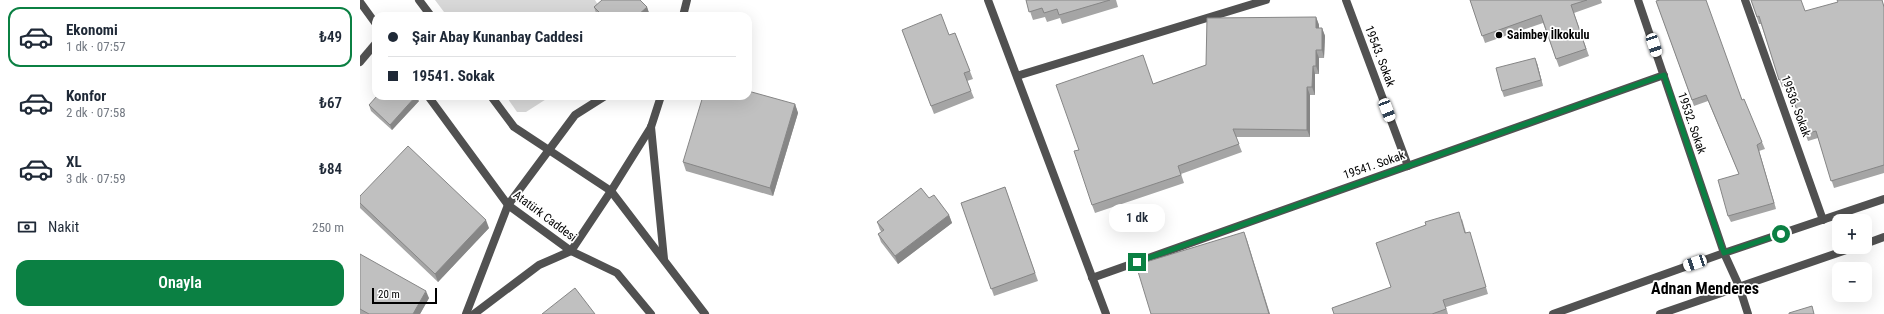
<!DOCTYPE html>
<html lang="tr">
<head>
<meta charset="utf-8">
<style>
  body { margin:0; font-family:"Roboto Condensed",sans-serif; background:#f2f2f3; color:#1f2937; height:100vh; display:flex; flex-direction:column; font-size:15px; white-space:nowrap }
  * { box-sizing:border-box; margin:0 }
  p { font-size:13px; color:#747a83 }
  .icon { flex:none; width:22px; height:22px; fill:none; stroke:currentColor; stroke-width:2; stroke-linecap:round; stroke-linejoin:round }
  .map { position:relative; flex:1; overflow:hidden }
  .drawer { display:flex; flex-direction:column; background:#fff; width:360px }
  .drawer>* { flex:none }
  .top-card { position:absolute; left:12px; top:12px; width:380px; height:88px; border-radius:12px; box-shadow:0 4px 16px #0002; display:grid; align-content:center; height:88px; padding:0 16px; background:#fff }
  .tools { position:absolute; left:1472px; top:214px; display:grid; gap:8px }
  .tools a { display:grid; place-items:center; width:40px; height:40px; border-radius:8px; background:#fff; box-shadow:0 4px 16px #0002; font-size:20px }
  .scale { position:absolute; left:12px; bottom:10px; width:65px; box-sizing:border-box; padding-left:4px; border:2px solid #000; border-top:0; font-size:11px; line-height:14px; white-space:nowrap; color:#000; -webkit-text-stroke:3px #fff; paint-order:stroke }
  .end { position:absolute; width:18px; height:18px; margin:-9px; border:5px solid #0b8043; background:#fff; box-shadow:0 0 0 2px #fff }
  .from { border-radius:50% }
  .bubble { position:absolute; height:28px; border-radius:12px; background:#fff; box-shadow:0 4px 16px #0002; font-size:13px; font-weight:600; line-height:28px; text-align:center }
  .car { position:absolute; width:12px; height:24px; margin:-12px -6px; border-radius:5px; box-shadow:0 0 3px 1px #0007; background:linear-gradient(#fff 24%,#345 0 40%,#fff 0 76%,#345 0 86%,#fff 0) }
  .top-card b { display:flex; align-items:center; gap:14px; height:38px; font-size:15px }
  .top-card b+b { border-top:1px solid #e0e1e3 }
  .top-card i { width:10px; height:10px; background:#1f2937 }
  ul { padding:7px 0 0; list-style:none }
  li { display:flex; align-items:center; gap:12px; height:60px; margin:0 8px 6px; padding:0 8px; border:2px solid transparent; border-radius:12px }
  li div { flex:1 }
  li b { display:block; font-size:15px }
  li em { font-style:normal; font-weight:600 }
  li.current { border-color:#0b8043 }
  li>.icon { width:36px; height:36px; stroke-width:1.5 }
  .pay { display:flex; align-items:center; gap:10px; height:44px; padding:0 16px; font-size:15px }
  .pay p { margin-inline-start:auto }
  .action { display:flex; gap:8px; margin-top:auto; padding:8px 16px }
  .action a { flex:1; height:46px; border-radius:12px; background:#0b8043; color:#fff; font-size:16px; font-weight:600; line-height:46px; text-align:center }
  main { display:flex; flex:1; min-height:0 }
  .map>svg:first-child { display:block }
</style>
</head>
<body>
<main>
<section class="drawer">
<ul>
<li class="current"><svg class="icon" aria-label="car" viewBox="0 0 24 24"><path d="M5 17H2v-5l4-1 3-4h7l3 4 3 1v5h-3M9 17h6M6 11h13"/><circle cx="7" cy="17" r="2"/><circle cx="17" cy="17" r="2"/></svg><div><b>Ekonomi</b><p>1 dk · 07:57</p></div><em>₺49</em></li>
<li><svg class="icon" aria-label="car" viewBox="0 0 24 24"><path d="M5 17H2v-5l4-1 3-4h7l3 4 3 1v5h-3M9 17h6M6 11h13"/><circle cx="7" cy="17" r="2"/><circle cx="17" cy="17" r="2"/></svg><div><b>Konfor</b><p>2 dk · 07:58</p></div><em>₺67</em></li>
<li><svg class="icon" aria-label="car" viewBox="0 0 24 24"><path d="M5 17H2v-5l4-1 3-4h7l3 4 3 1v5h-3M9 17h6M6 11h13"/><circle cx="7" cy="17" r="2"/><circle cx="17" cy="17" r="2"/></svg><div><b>XL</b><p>3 dk · 07:59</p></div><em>₺84</em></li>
</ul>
<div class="pay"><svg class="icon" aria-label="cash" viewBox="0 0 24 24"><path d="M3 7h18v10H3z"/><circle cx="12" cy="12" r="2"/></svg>Nakit<p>250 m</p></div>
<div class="action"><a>Onayla</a></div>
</section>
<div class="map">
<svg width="1524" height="314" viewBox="0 0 1524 314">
  <rect width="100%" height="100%" fill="#fff"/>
  <g fill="#d8d8d8">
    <polygon points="75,0 235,0 245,16 87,16"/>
    <polygon points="146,96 191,96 166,112 157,112"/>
  </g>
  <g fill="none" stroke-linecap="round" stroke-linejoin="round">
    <g stroke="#515151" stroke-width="8">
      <polyline points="628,0 746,314"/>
      <polyline points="986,0 1048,166"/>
      <polyline points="1278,0 1364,253 1379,286 1388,314"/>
      <polyline points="1385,0 1463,220"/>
      <polyline points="323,16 327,0"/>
      <polyline points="0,62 16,43"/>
      <polyline points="657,76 906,0"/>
      <polyline points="732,278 1304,75"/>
      <polyline points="106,314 148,205 215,115 245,96"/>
      <polyline points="114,314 179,265 211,251 251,191 291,127 301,96"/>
    </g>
    <g stroke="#515151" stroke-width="8">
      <polyline points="59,0 71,16"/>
      <polyline points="0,2 16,24"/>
      <polyline points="68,96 148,205 211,251 257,273 291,314"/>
      <polyline points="131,96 154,127 251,191 345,314"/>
      <polyline points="291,127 304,259"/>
      <polyline points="1505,244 1524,237"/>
      <polyline points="1193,314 1364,253 1524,199"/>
      <polyline points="1300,314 1495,247"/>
    </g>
  </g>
  <g fill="#a5a5a5">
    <polygon points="666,0 756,0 758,7 702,24 700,18 687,22 685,17 673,20"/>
    <polygon points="1110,0 1241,0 1242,3 1214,13 1229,56 1199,67 1183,23 1125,43"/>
    <polygon points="1391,0 1445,11 1522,0 1524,6 1524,173 1474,188 1458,138 1448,141 1428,85 1422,87 1401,24 1399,24"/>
    <polygon points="1296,1 1364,51 1382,100 1402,142 1405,149 1399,151 1416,209 1371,222 1368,216 1379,174 1348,101 1334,106"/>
    <polygon points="234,7 287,7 289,13 286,16 239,16 236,13"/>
    <polygon points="956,17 959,25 959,28 962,28 965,36 964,58 959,58 959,74 955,74 955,95 950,95 950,137 876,137 882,152 821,174 824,183 735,213 732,205 719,150 793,84 846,65"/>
    <polygon points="542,30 589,35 595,33 613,79 607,81 614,98 574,114"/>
    <polygon points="1177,63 1183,86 1144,97 1142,91"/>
    <polygon points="59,101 32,130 11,111 9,105"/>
    <polygon points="435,104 438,113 413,196 326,171 323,162"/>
    <polygon points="645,187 678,281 634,296 601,203"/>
    <polygon points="0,196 129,228 78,282 0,208"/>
    <polygon points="569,198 589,215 592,223 538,264 521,242 518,234 522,232 520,230 517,222"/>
    <polygon points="1102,219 1106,233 1112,239 1128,294 1086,307 1088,314 974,314 1031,287"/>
    <polygon points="0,254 69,298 60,314 0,314"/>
  </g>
  <g fill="#868686">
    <polygon points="287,7 289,13 286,16 277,16"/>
    <polygon points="956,17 959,25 959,36 956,28"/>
    <polygon points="962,28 965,36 964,58 962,50"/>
    <polygon points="956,50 959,58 959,74 956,66"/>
    <polygon points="1175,58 1177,63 1183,86 1181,80"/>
    <polygon points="953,66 955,74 955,95 952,87"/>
    <polygon points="947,87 950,95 950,137 947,130"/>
    <polygon points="56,96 59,101 32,130 30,125"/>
    <polygon points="435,104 438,113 413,196 410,188"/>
    <polygon points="1397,145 1399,151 1416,209 1414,203"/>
    <polygon points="589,215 592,223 538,264 535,256"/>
    <polygon points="126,220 129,228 78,282 75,274"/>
    <polygon points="884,232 887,240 910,314 909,314"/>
    <polygon points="66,291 69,298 60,314 53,314"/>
  </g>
  <g fill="#c0c0c0" stroke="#868686">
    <polygon points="242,0 280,0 287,7 277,16 243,16 234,7"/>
    <polygon points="666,0 750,0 699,15 697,9 684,13 682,8 669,12"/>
    <polygon points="1110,0 1227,0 1211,5 1226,49 1196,59 1181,15 1122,36"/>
    <polygon points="1300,0 1346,0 1382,100 1384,99 1402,142 1397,145 1414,203 1368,216 1358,180 1379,174 1346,95 1332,100 1296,1"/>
    <polygon points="1391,0 1441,0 1445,11 1478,2 1477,0 1522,0 1524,7 1524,165 1471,181 1456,131 1445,134 1426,78 1419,80 1399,16 1397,17"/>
    <polygon points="581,14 589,35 595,33 610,71 604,73 611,91 571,106 542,30"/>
    <polygon points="956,17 956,28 962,28 962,50 956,50 956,66 953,66 952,87 947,87 947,130 873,129 879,144 818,166 821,175 732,205 714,151 719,150 696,85 783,55 793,84 846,65 847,18"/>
    <polygon points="1175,58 1181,80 1142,91 1136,68"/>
    <polygon points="388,91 435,104 410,188 323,162 343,96 388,96"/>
    <polygon points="17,96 56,96 30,125 9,105"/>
    <polygon points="48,146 126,220 75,274 0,203 0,196"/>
    <polygon points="645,187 675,273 631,289 601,203"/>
    <polygon points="561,188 569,198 574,195 589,215 535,256 518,234 524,230 517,222"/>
    <polygon points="1099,212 1105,233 1110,232 1126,287 1083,300 1086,309 1072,314 974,314 972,308 1031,287 1016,243 1066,225 1065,222"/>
    <polygon points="884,232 909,314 791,314 776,265"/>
    <polygon points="0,254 66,291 53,314 9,314 0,309"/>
    <polygon points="215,288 235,314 182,314"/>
    <polygon points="1452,306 1454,314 1429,314 1429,313"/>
  </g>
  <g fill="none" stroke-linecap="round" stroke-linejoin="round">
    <polyline stroke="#0b8043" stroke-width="5" points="777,262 1304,75 1364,253 1421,234"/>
  </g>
  <circle fill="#000" stroke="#fff" stroke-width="1.5" cx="1139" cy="35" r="4"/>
  <g text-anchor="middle" stroke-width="3.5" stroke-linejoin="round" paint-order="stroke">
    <g font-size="12" font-weight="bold" fill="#000" stroke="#fff" text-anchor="start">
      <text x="1147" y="39">Saimbey İlkokulu</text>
    </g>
    <g font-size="12" fill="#000" stroke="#fff">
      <text transform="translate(1020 56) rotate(69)" y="4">19543. Sokak</text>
      <text transform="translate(1436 106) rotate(70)" y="4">19536. Sokak</text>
      <text transform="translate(1332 123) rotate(71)" y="4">19532. Sokak</text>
      <text transform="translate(1014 165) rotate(-19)" y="4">19541. Sokak</text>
      <text transform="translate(185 216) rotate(37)" y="4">Atatürk Caddesi</text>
    </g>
    <g font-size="16" font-weight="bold" fill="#000" stroke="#fff">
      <text x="1345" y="294">Adnan Menderes</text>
    </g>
  </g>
</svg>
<div class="tools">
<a>+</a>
<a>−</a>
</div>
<div class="scale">20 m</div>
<i class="end from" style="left:1421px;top:234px"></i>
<i class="end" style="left:777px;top:262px"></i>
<div class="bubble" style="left:749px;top:204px;width:56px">1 dk</div>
<i class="car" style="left:1294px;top:45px;rotate:162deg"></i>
<i class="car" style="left:1027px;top:110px;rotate:159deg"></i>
<i class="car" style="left:1335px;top:263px;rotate:251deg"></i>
<div class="top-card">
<b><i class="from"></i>Şair Abay Kunanbay Caddesi</b>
<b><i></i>19541. Sokak</b>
</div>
</div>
</main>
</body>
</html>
